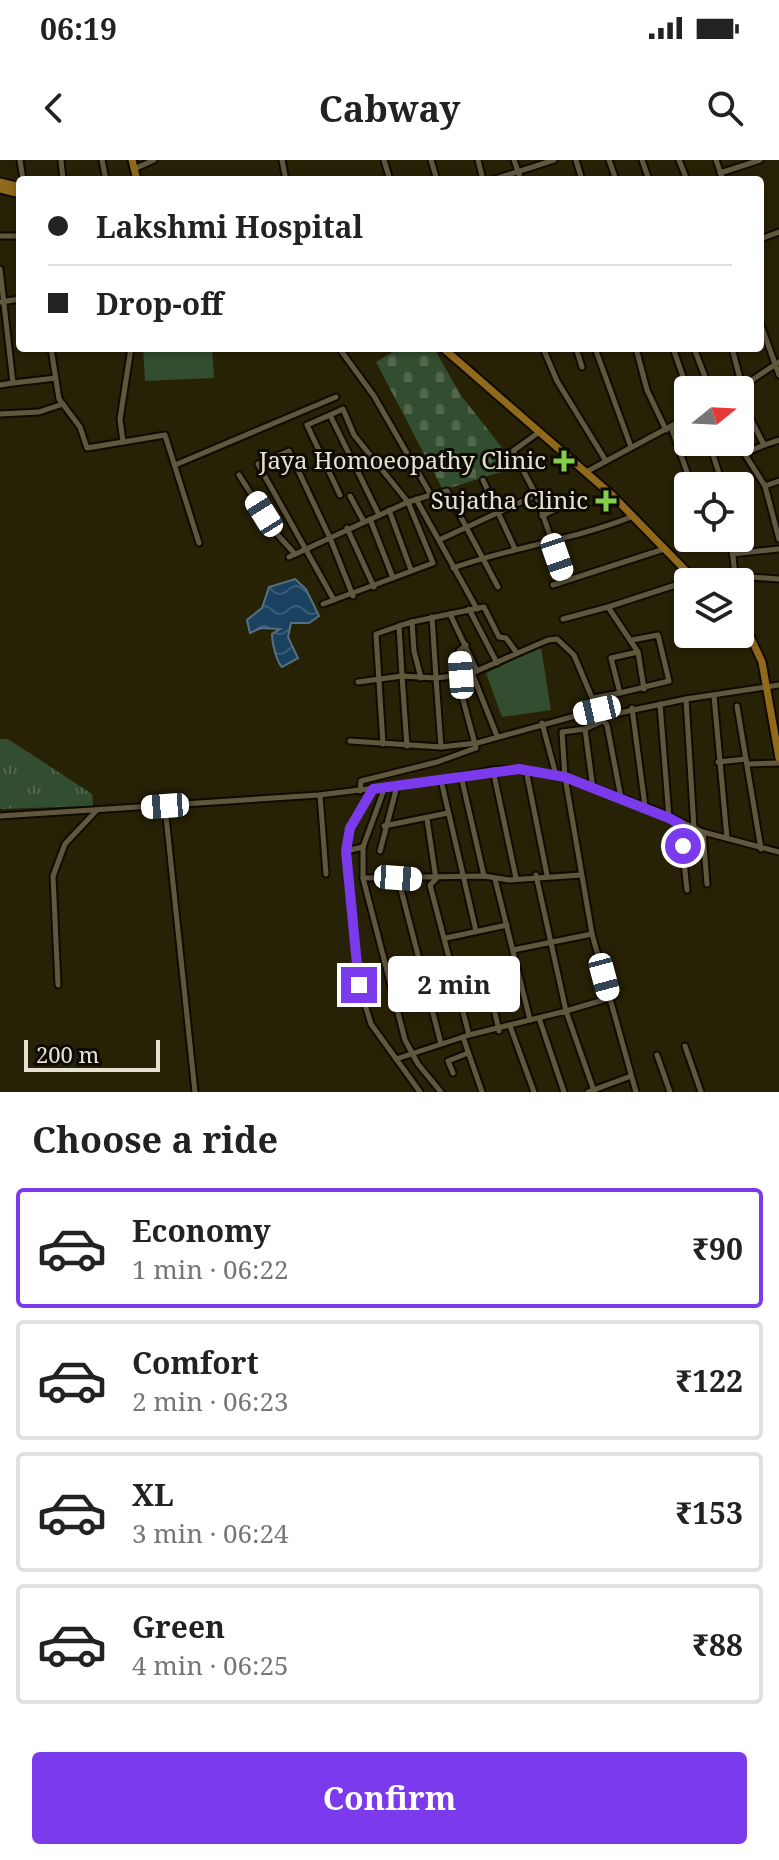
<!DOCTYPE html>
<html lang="en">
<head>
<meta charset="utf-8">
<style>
  body { margin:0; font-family:"Noto Serif",serif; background:#f2f2f2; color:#222; height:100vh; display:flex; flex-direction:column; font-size:30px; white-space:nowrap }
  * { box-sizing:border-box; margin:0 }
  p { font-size:26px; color:#767676 }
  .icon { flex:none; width:44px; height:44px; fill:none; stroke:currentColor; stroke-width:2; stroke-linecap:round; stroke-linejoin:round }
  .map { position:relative; height:932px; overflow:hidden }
  .details { display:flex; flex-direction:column; background:#fff; flex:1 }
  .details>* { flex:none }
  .hud { position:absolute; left:16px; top:16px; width:748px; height:176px; border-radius:8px; box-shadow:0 2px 6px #0004; display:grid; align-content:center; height:176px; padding:0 32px; background:#fff }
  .needle { width:52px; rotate:72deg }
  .controls { position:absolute; left:674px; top:216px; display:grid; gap:16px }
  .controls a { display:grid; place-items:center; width:80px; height:80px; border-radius:8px; background:#fff; box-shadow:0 2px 6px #0004; font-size:40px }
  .scale { position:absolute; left:24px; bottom:20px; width:136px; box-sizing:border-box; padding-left:8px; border:4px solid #e6e2d3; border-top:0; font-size:22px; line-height:28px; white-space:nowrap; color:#e6e2d3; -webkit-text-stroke:6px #0d0b03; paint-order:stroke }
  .end { position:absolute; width:36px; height:36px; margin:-18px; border:10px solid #7c3aed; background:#fff; box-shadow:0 0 0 4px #fff }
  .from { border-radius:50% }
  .bubble { position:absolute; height:56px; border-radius:8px; background:#fff; box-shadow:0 2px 6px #0004; font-size:26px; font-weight:700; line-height:56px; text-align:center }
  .car { position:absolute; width:24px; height:48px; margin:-24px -12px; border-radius:10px; box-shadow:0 0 6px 2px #0007; background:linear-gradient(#fff 24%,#345 0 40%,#fff 0 76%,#345 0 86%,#fff 0) }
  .hud b { display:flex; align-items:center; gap:28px; height:76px; font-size:30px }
  .hud b+b { border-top:2px solid #e0e0e0 }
  .hud i { width:20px; height:20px; background:#222 }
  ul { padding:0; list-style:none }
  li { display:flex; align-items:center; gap:24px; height:120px; margin:0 16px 12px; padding:0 16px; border:4px solid #e0e0e0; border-radius:8px }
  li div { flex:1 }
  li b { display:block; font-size:30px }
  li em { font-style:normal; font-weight:700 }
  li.selected { border-color:#7c3aed }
  li>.icon { width:72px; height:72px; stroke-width:1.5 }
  h2 { padding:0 32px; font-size:36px; line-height:96px }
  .cta { display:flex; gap:16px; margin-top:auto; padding:16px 32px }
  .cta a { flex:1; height:92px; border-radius:8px; background:#7c3aed; color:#fff; font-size:32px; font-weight:700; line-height:92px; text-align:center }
  .status { display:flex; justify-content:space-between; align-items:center; height:56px; padding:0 40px; background:#fff; direction:ltr }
  .status svg { height:22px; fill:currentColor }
  header { display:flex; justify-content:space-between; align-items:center; height:104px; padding:0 32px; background:#fff; font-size:36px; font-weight:700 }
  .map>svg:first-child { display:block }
</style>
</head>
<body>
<div class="status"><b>06:19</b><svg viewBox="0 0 49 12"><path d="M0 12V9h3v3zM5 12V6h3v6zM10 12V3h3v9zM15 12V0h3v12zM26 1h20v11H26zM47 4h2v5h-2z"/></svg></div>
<header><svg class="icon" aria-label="back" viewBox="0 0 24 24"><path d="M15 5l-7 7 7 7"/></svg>Cabway<svg class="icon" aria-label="search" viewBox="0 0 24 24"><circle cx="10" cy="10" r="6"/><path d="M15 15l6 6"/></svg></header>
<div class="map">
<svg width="779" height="932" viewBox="0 0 779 932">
  <defs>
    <pattern id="grass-tufts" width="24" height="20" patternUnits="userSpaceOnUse" patternTransform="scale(2)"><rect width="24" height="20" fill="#334d30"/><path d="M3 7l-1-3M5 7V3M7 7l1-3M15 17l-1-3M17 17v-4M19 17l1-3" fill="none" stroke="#51664d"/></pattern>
    <pattern id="cemetery-stones" width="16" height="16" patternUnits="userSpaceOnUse" patternTransform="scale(2)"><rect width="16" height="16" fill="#334d30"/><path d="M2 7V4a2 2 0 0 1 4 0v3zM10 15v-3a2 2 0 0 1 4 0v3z" fill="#51664d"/></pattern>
    <pattern id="water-waves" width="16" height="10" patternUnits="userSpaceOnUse" patternTransform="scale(2)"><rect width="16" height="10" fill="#1a4160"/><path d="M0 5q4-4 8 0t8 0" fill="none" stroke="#3b5c76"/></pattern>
  </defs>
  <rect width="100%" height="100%" fill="#272106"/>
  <polygon fill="url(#grass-tufts)" points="0,579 8,579 92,634 93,646 0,649"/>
  <polygon fill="url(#cemetery-stones)" points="399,188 434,188 460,234 517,307 443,330 376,202"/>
  <g fill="#334d30">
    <polygon points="143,188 212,188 214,218 145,221"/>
    <polygon points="541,487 551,550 502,557 486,513"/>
  </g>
  <path fill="url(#water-waves)" stroke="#577182" stroke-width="2" d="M295 419 306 429 319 456 309 463H291L288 477 298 498 282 507C276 501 272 482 272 474L280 469 261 468 250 473 247 460 262 448 269 427Z"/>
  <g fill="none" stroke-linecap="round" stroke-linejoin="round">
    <defs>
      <g id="minor">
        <polyline points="20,0 23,20"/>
        <polyline points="61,0 63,20"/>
        <polyline points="102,0 106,20"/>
        <polyline points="282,0 286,20"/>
        <polyline points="384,0 390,20"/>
        <polyline points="431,0 437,20"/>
        <polyline points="478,0 483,20"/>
        <polyline points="514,0 521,20"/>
        <polyline points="576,0 582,20"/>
        <polyline points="609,0 616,20"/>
        <polyline points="642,0 649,20"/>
        <polyline points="679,0 687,20"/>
        <polyline points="716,0 723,20"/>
        <polyline points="134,9 154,0"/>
        <polyline points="720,13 760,0"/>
        <polyline points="492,20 554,0"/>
        <polyline points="0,76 20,76"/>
        <polyline points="763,78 779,72"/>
        <polyline points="0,109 13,223 56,218"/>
        <polyline points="1,142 20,139"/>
        <polyline points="760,162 779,215"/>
        <polyline points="51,188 59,239 80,267 87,288 165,275 199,383"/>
        <polyline points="543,188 557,221 606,301"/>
        <polyline points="576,188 582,207"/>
        <polyline points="595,188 631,287"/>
        <polyline points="636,188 647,230 666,270"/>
        <polyline points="673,188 688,231"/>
        <polyline points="694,188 710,230"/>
        <polyline points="732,188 742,226"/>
        <polyline points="0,225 13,223"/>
        <polyline points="737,230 779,202"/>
        <polyline points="740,238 764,285 745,293"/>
        <polyline points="0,254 39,252 63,244"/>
        <polyline points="671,267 692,326"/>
        <polyline points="538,273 513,291 536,335 563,413"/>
        <polyline points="123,282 120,259 131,188"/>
        <polyline points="709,282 723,326"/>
        <polyline points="737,282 765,326 779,379"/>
        <polyline points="764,285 779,280"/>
        <polyline points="175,305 336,237"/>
        <polyline points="586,312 688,257"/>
        <polyline points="239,315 276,373 295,394"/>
        <polyline points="483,320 515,389"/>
        <polyline points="765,326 779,321"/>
        <polyline points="340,335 307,265 330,255 379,355"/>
        <polyline points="431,335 447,331 498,427"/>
        <polyline points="350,336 364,362"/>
        <polyline points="416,339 477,449"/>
        <polyline points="389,350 411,410"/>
        <polyline points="542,356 577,338"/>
        <polyline points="370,359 393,418"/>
        <polyline points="347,368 374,427"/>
        <polyline points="731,378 735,416"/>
        <polyline points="439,380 536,335"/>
        <polyline points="732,394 779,389"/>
        <polyline points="289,397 330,378 353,436"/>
        <path d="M453 408C512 387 573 380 631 357"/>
        <polyline points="727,422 735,416 779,419"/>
        <polyline points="553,425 664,389"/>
        <polyline points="334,440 258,304 289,291 330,378 408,342 431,335 374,236 339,188"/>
        <polyline points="323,444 433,403 408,342 354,275 343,249 330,255"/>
        <polyline points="469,449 497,503"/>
        <polyline points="450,454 484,447 499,477 506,478 517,493"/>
        <polyline points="432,457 436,518 461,515"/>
        <polyline points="563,459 608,447"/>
        <polyline points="632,480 658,475 669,521 620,533 611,498 638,492 608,447 694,419"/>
        <polyline points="638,492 644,529"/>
        <polyline points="472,513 548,480 557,479 574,495 600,557 686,539 779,525"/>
        <polyline points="462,517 472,513 497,576"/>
        <polyline points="421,518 414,491 412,462 450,454 477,511"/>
        <polyline points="358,522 402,516 399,466 412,462"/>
        <polyline points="714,536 727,678"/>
        <polyline points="593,538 620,533"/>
        <polyline points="686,539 694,668"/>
        <polyline points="660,544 669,658"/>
        <polyline points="737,546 761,689"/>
        <polyline points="632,548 645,646"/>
        <polyline points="601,558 607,565 621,638"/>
        <polyline points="603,561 585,569 562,572 565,617 592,774 636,932"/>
        <polyline points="542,563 556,615"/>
        <polyline points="585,569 593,629"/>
        <polyline points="350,581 441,587"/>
        <polyline points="383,584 376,474 399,466"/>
        <polyline points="407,586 402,516 436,518 441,587 477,583 597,550"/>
        <polyline points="718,602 746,599"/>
        <polyline points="747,604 779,603"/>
        <polyline points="493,610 516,718"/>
        <polyline points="526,610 547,715"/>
        <polyline points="461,616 484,716"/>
        <polyline points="441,620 476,771"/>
        <polyline points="385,627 363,687 363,718 405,880 418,904 441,932"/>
        <polyline points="373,630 350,668 346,691 359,825 371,864 420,932"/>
        <polyline points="360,631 361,621 437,602 476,588 462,536 459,491 466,485"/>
        <polyline points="320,635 326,714"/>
        <polyline points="165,647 195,932"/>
        <polyline points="0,656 319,635 441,620 493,610 519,609 565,617 653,649 703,672 779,692"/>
        <polyline points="680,664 687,730"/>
        <polyline points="384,666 448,653"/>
        <polyline points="703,672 707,724"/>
        <polyline points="346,691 363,687"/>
        <polyline points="380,691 397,626"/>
        <polyline points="536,715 566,851 610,838"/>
        <polyline points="363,718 484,716 509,720 581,715"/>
        <polyline points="398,718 441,884"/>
        <polyline points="495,719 530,860"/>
        <polyline points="446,778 507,765"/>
        <polyline points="513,790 592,774"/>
        <polyline points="452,809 469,875"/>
        <polyline points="487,817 499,871"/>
        <polyline points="390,822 452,809 430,725 436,719 427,659"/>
        <polyline points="457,823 517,808"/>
        <polyline points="58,825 53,716 65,684 97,650"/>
        <polyline points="539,858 564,932"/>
        <polyline points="510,866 534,932"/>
        <polyline points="463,877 482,932"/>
        <polyline points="685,886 701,932"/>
        <polyline points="657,895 670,932"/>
        <polyline points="396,899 469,875 566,851 594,931"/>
        <polyline points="453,913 448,901 468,893"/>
        <polyline points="588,932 631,916"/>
      </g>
      <g id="major">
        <polyline points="132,0 137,20"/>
        <polyline points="0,22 20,27"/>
        <polyline points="0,29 20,34"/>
        <polyline points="443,188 613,336 694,419 705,422"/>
        <polyline points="740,455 762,502 779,598"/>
      </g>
    </defs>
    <use href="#minor" stroke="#100a00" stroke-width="9"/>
    <use href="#major" stroke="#100a00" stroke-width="11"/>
    <use href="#minor" stroke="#5f583d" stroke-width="5"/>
    <use href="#major" stroke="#91691b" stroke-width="7"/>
  </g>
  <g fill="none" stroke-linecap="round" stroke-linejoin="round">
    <polyline stroke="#7c3aed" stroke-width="10" points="359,825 346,691 350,668 373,629 519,609 565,617 669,658 680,664 683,686"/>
  </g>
  <g fill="#84cf4d" stroke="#0d0b03" stroke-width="3">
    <path d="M560 289h8v8h8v8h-8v8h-8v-8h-8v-8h8z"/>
    <path d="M602 329h8v8h8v8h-8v8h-8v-8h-8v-8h8z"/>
  </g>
  <g text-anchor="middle" stroke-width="6" stroke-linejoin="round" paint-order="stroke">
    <g font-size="24" fill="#e6e2d3" stroke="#0d0b03" text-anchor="end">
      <text x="546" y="309">Jaya Homoeopathy Clinic</text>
      <text x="588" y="349">Sujatha Clinic</text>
    </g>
  </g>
</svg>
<div class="controls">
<a><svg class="needle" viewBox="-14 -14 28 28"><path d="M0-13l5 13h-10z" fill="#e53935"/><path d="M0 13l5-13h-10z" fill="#767676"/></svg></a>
<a><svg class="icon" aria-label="locate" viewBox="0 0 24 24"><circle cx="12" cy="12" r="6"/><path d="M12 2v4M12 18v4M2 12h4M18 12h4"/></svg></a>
<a><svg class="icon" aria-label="layers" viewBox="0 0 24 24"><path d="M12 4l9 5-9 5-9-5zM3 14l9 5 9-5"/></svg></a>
</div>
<div class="scale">200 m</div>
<i class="end from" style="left:683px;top:686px"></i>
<i class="end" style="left:359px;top:825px"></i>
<div class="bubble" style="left:388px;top:796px;width:132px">2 min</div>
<i class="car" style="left:264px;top:354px;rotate:328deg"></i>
<i class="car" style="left:557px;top:397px;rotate:161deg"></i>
<i class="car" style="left:461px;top:515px;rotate:356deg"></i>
<i class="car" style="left:597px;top:550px;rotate:257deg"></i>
<i class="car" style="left:165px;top:646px;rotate:266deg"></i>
<i class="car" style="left:398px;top:718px;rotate:94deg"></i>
<i class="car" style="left:604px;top:817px;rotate:165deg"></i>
<div class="hud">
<b><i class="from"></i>Lakshmi Hospital</b>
<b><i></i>Drop-off</b>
</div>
</div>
<section class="details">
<h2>Choose a ride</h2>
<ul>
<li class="selected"><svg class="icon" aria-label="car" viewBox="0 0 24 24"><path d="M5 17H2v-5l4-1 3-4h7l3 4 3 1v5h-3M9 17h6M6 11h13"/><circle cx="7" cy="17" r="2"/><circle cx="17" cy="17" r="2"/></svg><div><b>Economy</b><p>1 min · 06:22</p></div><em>₹90</em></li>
<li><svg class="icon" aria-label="car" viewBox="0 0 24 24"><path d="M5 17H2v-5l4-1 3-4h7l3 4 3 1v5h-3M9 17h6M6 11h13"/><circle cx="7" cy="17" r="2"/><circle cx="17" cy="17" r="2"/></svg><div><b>Comfort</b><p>2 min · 06:23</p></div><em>₹122</em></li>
<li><svg class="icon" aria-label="car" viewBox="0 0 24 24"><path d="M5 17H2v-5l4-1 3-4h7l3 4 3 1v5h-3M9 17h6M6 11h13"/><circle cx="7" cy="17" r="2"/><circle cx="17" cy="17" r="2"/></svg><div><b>XL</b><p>3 min · 06:24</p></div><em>₹153</em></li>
<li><svg class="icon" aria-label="car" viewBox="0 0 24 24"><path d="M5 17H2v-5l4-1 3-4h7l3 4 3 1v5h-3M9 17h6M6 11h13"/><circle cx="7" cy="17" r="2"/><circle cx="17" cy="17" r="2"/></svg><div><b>Green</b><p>4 min · 06:25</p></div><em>₹88</em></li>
</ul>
<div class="cta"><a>Confirm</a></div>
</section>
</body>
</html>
